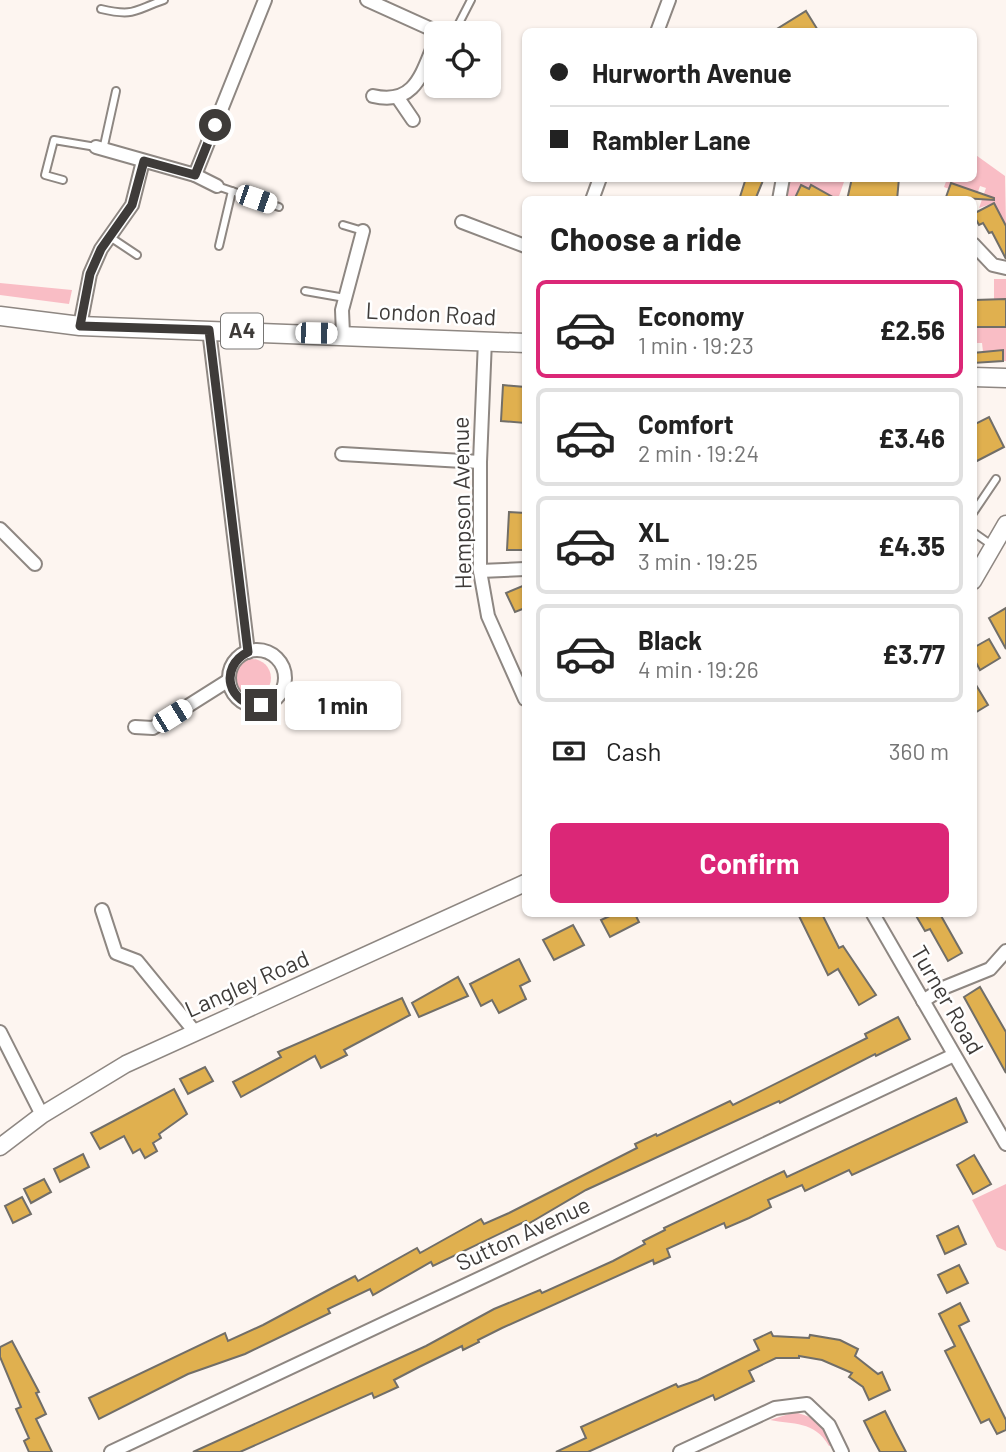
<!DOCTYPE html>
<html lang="en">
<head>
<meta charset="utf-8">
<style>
  body { margin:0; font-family:Barlow,sans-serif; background:#f6f6f6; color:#222; height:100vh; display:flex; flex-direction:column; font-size:26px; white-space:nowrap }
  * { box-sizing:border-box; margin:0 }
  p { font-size:23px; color:#767676 }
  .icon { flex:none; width:38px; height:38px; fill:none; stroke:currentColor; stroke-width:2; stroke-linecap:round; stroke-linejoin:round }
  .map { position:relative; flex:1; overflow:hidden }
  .panel { position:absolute; left:522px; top:196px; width:455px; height:721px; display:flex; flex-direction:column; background:#fff; border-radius:10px; box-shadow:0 2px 5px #0004 }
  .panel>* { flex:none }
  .top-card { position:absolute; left:522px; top:28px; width:455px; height:154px; border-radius:10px; box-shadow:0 2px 5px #0004; display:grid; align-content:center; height:154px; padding:0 28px; background:#fff }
  .controls { position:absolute; left:424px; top:21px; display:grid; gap:14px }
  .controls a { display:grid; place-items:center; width:77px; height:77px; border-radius:10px; background:#fff; box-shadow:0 2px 5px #0004; font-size:35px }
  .end { position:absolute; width:32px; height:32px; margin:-16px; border:9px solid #3e3b39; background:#fff; box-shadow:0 0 0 4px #fff }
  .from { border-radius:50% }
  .bubble { position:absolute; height:49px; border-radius:10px; background:#fff; box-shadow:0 2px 5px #0004; font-size:23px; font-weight:700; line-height:49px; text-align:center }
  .car { position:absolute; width:21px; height:42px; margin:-21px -10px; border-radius:9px; box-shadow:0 0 5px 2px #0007; background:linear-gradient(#fff 24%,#345 0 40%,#fff 0 76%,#345 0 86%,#fff 0) }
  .top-card b { display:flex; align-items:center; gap:24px; height:66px; font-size:26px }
  .top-card b+b { border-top:2px solid #e0e0e0 }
  .top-card i { width:18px; height:18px; background:#222 }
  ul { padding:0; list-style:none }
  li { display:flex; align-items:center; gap:21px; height:98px; margin:0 14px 10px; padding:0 14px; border:4px solid #e0e0e0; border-radius:10px }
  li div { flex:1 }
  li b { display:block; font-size:26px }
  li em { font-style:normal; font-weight:700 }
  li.active { border-color:#db2777 }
  li>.icon { width:63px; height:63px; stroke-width:1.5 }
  h2 { padding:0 28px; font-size:32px; line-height:84px }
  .pay { display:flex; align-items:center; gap:18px; height:77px; padding:0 28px; font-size:26px }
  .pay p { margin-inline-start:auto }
  .primary-button { display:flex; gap:14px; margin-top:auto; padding:14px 28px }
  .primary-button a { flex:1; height:80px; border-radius:10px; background:#db2777; color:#fff; font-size:28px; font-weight:700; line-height:80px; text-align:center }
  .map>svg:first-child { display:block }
</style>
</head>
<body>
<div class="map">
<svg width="1006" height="1452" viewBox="0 0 1006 1452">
  <rect width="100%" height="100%" fill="#fdf5f0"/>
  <g fill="#f9bdc5">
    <polygon points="973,153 1005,176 1006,227 994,203 979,208 986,188 980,186 974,203 971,199 974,191 951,183 949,189 944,187 947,179 973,178"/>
    <polygon points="787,179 845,179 838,199 811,185 809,189 801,186 794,199 784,197"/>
    <polygon points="994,279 1006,279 1006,361 1003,361 1002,350 983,352 982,343 975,343 975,300 999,299 994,299"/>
    <polygon points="0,283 72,290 69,304 0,295"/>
    <circle cx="252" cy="678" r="19"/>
    <polygon points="1006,1184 1006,1251 997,1247 972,1200"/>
    <path d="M795 1412 819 1420 833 1445 829 1446C814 1420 793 1425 770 1420Z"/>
  </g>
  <g fill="#e0b04f" stroke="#716e68" stroke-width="2">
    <polygon points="806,11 819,32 772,32"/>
    <polygon points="746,178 764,178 755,200 739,200"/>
    <polygon points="852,178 899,178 897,200 847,200"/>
    <polygon points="951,183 994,198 994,200 946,197"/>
    <polygon points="801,185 809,189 811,185 838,200 794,200"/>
    <polygon points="994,203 1006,226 1006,259 992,232 989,233 983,223 979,225 973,214"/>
    <polygon points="1006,299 1006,327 975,327 975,300"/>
    <polygon points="1003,350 1003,361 973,363 973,353"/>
    <polygon points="503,385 525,387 525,423 501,421"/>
    <polygon points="989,417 1004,447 973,463 973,425"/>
    <polygon points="509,512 525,513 525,550 507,550"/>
    <polygon points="525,585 525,608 515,612 506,593"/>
    <polygon points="1006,608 1006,649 989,618"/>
    <polygon points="989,639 1000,658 980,670 973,657 973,648"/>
    <polygon points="973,680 988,705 973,714"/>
    <polygon points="614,914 635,914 639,922 610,937 601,920"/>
    <polygon points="798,914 822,914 839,948 843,946 876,995 859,1005 838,969 828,975"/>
    <polygon points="915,914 940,914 962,953 948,961 930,929 925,931"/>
    <polygon points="573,925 584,945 554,960 543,940"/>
    <polygon points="519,959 530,981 520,986 526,999 499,1013 492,1000 481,1006 470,984"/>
    <polygon points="458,977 468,996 419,1017 412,1003"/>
    <polygon points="980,987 1006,1032 1006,1073 964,997"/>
    <polygon points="402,998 410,1015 344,1050 347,1055 321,1068 315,1056 241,1097 233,1082 281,1057 278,1052"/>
    <polygon points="898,1017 910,1039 876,1056 875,1054 780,1103 779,1101 586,1190 528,1224 526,1221 433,1266 431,1262 373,1295 370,1289 328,1309 330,1313 245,1354 188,1374 99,1419 89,1398 225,1333 228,1341 263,1325 332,1288 355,1276 358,1281 417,1248 420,1253 481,1219 484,1224 509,1213 637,1148 635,1144 656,1134 657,1136 730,1101 733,1105 867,1038 865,1034"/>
    <polygon points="205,1067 213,1081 188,1094 180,1079"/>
    <polygon points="174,1089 187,1114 159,1134 161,1138 153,1143 157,1151 145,1158 140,1149 133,1153 124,1136 100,1149 91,1133"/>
    <polygon points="956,1098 967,1122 852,1175 849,1170 805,1191 802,1185 768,1200 771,1207 749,1218 726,1228 724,1223 667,1249 670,1257 654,1264 653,1260 502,1328 478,1340 479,1342 463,1350 462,1346 419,1367 394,1380 398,1387 374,1398 372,1393 240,1452 193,1452 426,1346 494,1309 540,1290 542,1293 613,1261 645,1244 643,1241 665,1230 664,1228 784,1171 787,1177"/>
    <polygon points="83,1154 89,1167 60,1182 54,1169"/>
    <polygon points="974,1155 991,1184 973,1194 957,1165"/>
    <polygon points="44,1179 51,1192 31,1203 24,1189"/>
    <polygon points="22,1197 31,1214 13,1223 5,1206"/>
    <polygon points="958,1226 966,1244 945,1254 937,1236"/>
    <polygon points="959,1265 968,1283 947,1293 938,1275"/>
    <polygon points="960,1303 969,1321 959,1326 1006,1420 1006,1430 997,1434 989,1419 981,1423 945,1351 955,1346 939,1314"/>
    <polygon points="771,1332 773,1336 809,1338 810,1335 840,1340 858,1349 855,1356 878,1374 882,1372 890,1390 869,1400 863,1387 849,1377 852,1373 822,1360 799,1356 799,1358 776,1358 749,1371 754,1381 715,1400 713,1395 588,1452 556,1452 586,1438 581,1427 676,1384 678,1387 698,1380 759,1350 754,1340"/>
    <polygon points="12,1341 39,1392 36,1393 46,1414 36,1419 52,1452 29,1452 24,1441 29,1438 16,1409 21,1407 0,1357 0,1347"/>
    <polygon points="885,1411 896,1433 906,1452 880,1452 873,1439 864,1421"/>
  </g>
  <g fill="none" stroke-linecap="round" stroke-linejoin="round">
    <defs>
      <g id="lane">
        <path d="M101 9C135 17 134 10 164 0"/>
        <polyline points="454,33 471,0"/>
        <polyline points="103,150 116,91"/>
        <polyline points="63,180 45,175 54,140 96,147"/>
        <polyline points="217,186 279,207"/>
        <polyline points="343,225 363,231"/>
        <polyline points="110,237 137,255"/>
        <polyline points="219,246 232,191"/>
        <polyline points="305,291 345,298"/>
        <polyline points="973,513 996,479"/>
        <polyline points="973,532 993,546"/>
      </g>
      <g id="street">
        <polyline points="367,0 440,33"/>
        <polyline points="657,32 669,0"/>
        <path d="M373 96C416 106 422 72 436 40"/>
        <polyline points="398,98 413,120"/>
        <polyline points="96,147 195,175 217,186"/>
        <polyline points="195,175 265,0"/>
        <polyline points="592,200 600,178"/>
        <polyline points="779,200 783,178"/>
        <polyline points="462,222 525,246"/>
        <polyline points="973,244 993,265 1006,268"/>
        <polyline points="80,326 90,274 101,249 132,205 143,161"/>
        <polyline points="209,330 248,652"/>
        <polyline points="343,334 342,310 363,231"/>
        <polyline points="485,340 480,462 480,571 488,616 525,699"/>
        <polyline points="342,454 480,462"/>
        <polyline points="0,529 35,564"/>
        <polyline points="480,571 525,569"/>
        <circle cx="257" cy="678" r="28"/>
        <polyline points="135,727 153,728 229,680"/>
        <polyline points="102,910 116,953 137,961 195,1032"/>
        <polyline points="873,914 1006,1144"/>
        <polyline points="923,1001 943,988 990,969 1006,951"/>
        <polyline points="0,1032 42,1115"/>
        <polyline points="111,1452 954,1055"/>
        <polyline points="680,1452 775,1408 807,1404 829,1425 842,1452"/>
      </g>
      <g id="secondary">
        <polyline points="973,581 1006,524"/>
        <polyline points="0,1147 42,1115 126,1064 525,883"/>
      </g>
      <g id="primary">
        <polyline points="0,316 80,326 525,343"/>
        <polyline points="973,377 1006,378"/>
      </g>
    </defs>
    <use href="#lane" stroke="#8e8782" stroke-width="10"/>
    <use href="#street" stroke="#8e8782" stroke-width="16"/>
    <use href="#secondary" stroke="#8e8782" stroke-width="19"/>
    <use href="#primary" stroke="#8e8782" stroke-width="21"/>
    <use href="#lane" stroke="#fff" stroke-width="6"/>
    <use href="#street" stroke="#fff" stroke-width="12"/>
    <use href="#secondary" stroke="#fff" stroke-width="16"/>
    <use href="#primary" stroke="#fff" stroke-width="18"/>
  </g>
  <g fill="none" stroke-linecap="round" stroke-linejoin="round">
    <path stroke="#3e3b39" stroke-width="9" d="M215 125 195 175 144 161 132 205 101 249 90 274 80 326 209 330 248 652C218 667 228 706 261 705"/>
  </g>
  <g text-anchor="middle" stroke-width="5" stroke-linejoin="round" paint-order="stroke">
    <rect fill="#fff" stroke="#787674" stroke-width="2" x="221" y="313.5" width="42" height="35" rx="5"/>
    <g font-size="21" font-weight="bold" fill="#3e3b39">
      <text x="242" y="338">A4</text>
    </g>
    <g font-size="23" fill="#3e3b39" stroke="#fff">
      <text transform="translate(431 314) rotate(3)" y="8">London Road</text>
      <text transform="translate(462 503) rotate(-91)" y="8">Hempson Avenue</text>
      <text transform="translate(247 984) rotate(-24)" y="8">Langley Road</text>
      <text transform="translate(947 1000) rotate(60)" y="8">Turner Road</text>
      <text transform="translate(523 1234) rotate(-25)" y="8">Sutton Avenue</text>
    </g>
  </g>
</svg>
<div class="controls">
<a><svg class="icon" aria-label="locate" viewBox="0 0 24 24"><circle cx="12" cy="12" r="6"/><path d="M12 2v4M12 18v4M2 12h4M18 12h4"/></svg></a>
</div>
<i class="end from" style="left:215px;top:125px"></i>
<i class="end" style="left:261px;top:705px"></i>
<div class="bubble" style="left:285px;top:681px;width:116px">1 min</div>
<i class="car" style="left:256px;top:199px;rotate:109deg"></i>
<i class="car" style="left:316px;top:333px;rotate:91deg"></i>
<i class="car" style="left:172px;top:716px;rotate:58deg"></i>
<div class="top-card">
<b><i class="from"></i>Hurworth Avenue</b>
<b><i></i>Rambler Lane</b>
</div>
<section class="panel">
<h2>Choose a ride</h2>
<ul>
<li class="active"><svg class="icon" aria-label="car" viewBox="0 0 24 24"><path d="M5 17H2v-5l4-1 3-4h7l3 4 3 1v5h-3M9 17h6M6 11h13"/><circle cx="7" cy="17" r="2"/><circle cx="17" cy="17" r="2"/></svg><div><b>Economy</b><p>1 min · 19:23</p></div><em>£2.56</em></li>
<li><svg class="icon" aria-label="car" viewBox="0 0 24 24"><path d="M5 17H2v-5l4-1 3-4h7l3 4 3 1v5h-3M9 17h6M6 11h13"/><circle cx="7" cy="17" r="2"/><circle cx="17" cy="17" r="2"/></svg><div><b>Comfort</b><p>2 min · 19:24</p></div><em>£3.46</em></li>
<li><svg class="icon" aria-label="car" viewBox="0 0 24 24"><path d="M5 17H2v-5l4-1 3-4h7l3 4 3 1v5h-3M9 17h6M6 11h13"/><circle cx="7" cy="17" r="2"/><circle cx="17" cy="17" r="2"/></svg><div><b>XL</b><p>3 min · 19:25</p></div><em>£4.35</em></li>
<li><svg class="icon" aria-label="car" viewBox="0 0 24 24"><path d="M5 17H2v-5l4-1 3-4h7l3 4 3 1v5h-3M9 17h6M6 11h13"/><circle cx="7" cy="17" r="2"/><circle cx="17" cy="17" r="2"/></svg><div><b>Black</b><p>4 min · 19:26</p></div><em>£3.77</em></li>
</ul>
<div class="pay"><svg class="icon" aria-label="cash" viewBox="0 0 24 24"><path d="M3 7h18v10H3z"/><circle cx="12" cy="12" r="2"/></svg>Cash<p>360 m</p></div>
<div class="primary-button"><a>Confirm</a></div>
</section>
</div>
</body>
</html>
